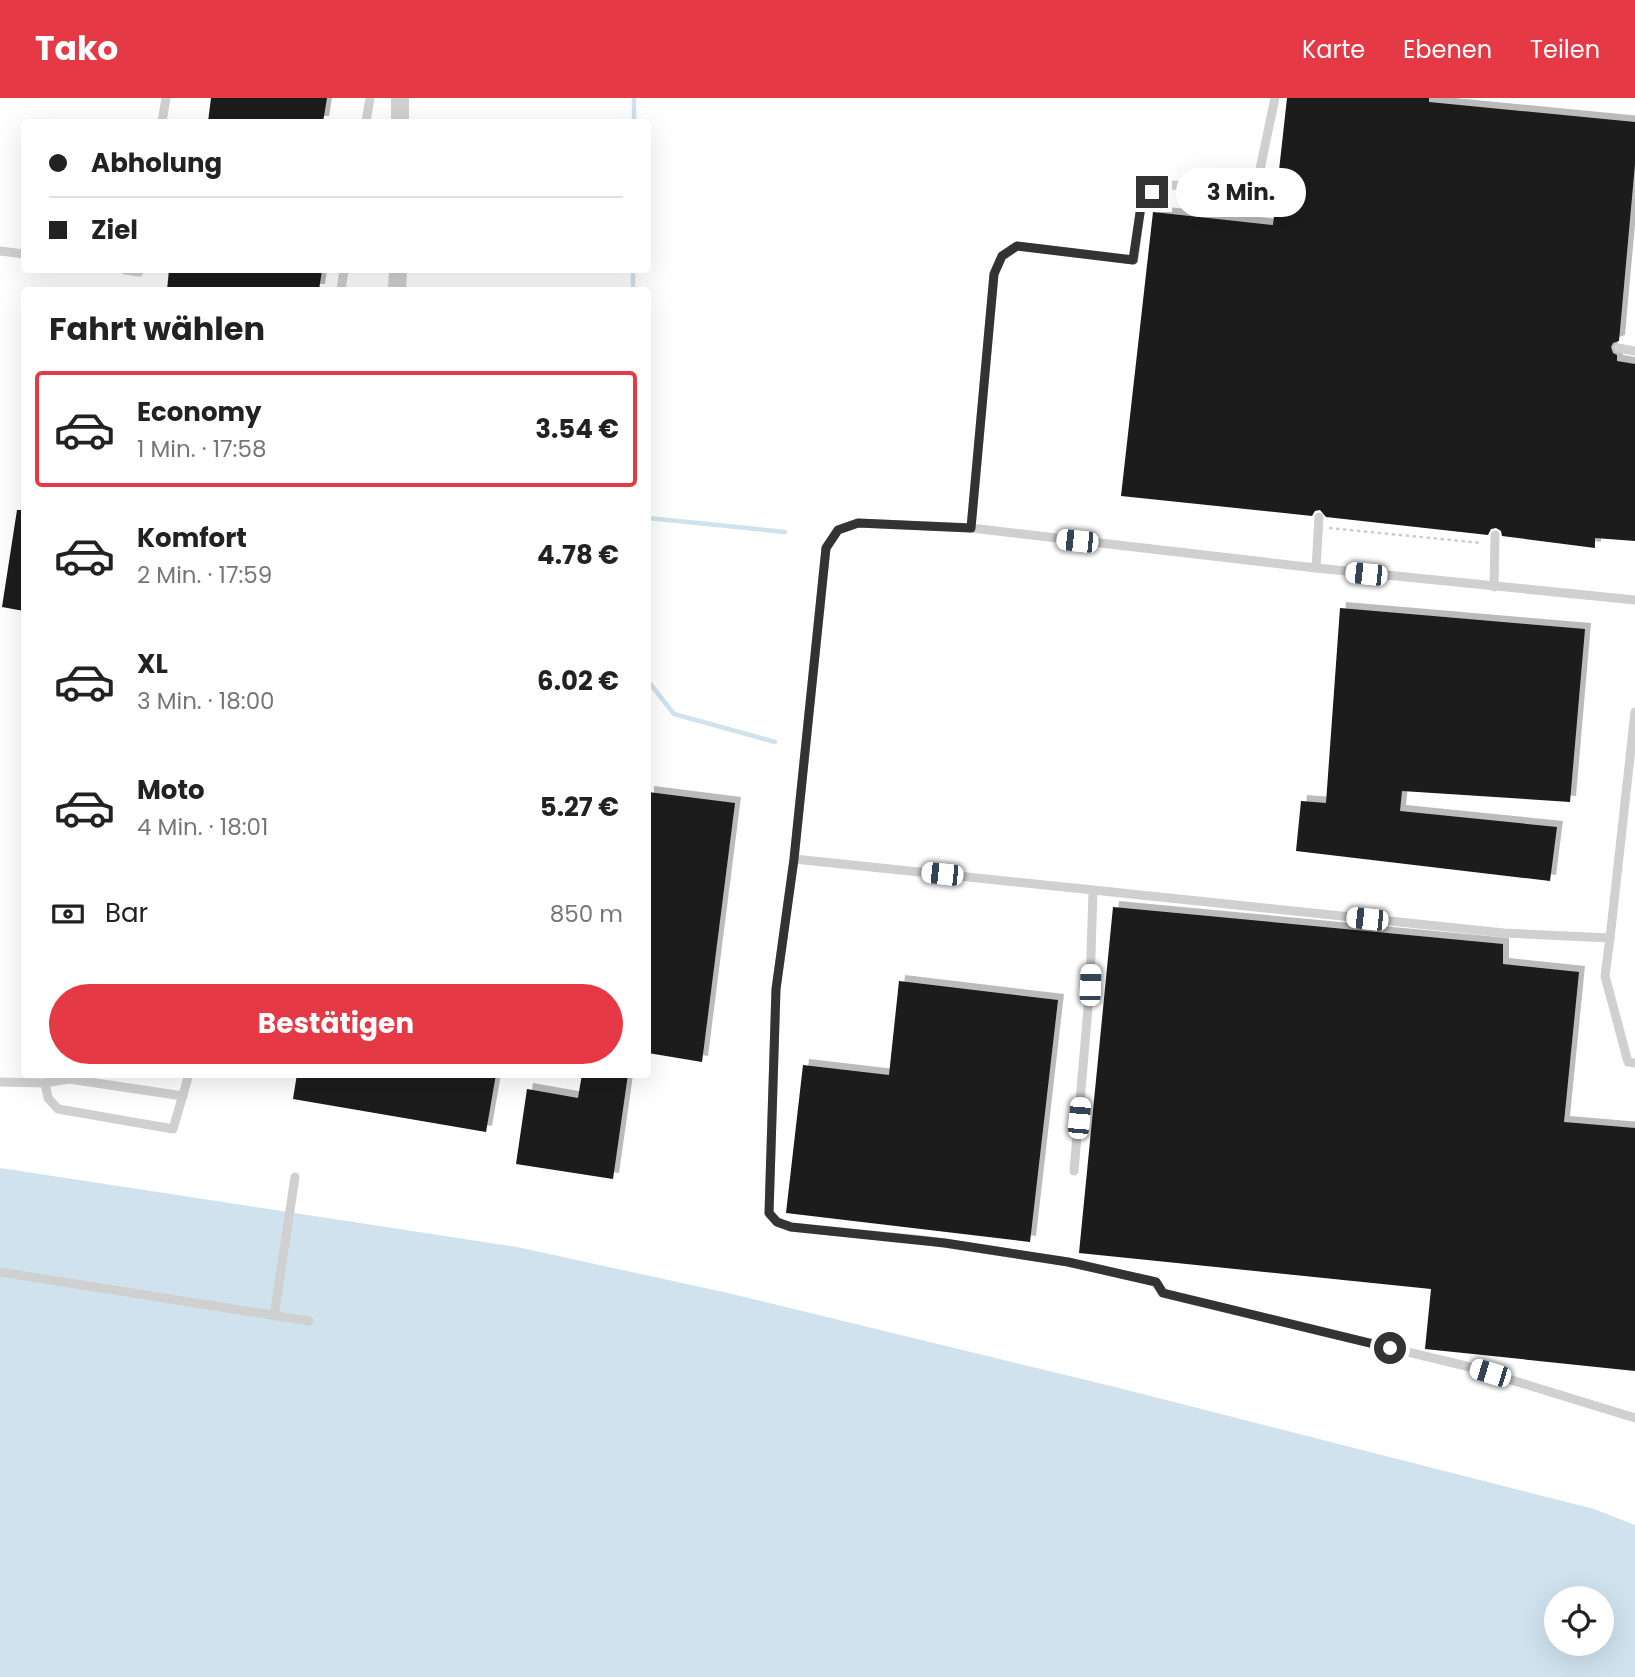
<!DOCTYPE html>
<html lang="de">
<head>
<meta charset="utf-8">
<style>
  body { margin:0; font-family:Poppins,sans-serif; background:#f2f2f2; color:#222; height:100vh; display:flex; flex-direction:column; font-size:26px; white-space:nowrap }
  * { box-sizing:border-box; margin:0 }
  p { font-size:23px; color:#767676 }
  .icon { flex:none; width:38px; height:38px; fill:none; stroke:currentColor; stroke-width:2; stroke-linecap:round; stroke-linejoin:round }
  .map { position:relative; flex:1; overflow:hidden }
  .details { position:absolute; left:21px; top:189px; width:630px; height:791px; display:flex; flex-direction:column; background:#fff; border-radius:7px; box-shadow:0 7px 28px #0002 }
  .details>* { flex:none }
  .hud { position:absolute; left:21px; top:21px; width:630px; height:154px; border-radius:7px; box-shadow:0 7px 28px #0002; display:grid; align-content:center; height:154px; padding:0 28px; background:#fff }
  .buttons { position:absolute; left:1544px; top:1488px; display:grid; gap:14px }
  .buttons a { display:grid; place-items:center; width:70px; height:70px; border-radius:50%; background:#fff; box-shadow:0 7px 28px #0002; font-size:35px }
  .end { position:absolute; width:32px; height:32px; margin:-16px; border:9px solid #333; background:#fff; box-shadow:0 0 0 4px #fff }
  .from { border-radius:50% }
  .bubble { position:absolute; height:49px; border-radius:24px; background:#fff; box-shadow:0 7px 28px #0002; font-size:23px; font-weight:700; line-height:49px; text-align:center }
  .car { position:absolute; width:21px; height:42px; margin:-21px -10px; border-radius:9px; box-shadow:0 0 5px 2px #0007; background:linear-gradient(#fff 24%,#345 0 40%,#fff 0 76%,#345 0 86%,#fff 0) }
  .hud b { display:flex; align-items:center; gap:24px; height:66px; font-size:26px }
  .hud b+b { border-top:2px solid #e0e0e0 }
  .hud i { width:18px; height:18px; background:#222 }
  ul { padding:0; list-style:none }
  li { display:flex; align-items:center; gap:21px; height:116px; margin:0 14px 10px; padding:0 14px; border:4px solid transparent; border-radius:7px }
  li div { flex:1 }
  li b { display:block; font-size:26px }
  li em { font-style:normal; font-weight:700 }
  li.on { border-color:#e63946 }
  li>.icon { width:63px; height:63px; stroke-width:1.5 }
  h2 { padding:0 28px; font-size:32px; line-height:84px }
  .pay { display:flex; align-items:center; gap:18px; height:77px; padding:0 28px; font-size:26px }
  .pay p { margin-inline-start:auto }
  .cta { display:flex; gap:14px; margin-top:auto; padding:14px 28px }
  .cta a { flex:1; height:80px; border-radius:42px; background:#e63946; color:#fff; font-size:28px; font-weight:700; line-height:80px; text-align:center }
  header { display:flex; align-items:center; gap:42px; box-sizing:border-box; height:98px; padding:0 35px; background:#e63946; color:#fff }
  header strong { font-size:33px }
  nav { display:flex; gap:38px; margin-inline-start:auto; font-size:24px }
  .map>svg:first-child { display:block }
</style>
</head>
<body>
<header>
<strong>Tako</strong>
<nav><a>Karte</a><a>Ebenen</a><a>Teilen</a></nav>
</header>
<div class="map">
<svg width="1635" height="1579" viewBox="0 0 1635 1579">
  <defs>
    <filter id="shadow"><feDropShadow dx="6" dy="-6" stdDeviation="0" flood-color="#0004"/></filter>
  </defs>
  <rect width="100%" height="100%" fill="#fff"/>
  <path fill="#cfe2ee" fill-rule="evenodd" d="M0 1070 517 1149 728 1195 1115 1289 1594 1411 1635 1427V1579H0ZM1556 1500H1601V1545H1556Z"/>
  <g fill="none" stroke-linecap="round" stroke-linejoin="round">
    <g stroke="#cfe2ee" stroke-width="4.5">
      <polyline points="634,24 634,0"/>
      <polyline points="633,192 633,172"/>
      <polyline points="648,420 785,434"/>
      <polyline points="648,583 674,616 775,644"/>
    </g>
  </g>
  <g fill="#1a1a1a" filter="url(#shadow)">
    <polygon points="211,0 327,0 323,24 208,24"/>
    <polygon points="1287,0 1429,0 1429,4 1635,24 1635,66 1619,243 1613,245 1611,249 1613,255 1617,257 1617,263 1635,266 1635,443 1595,440 1595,450 1502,438 1501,433 1496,430 1491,431 1488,437 1326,419 1320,412 1315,413 1312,418 1121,398 1153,114 1273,127"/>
    <polygon points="169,172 322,172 319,192 167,192"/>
    <polygon points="17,412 24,412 24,513 2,509"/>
    <polygon points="1340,510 1585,531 1570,704 1402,693 1400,713 1557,729 1550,783 1296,753 1301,703 1326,705"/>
    <polygon points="648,694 735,705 702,964 648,955"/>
    <polygon points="1113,809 1503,846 1503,866 1579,874 1564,1024 1635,1030 1635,1273 1425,1251 1431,1191 1079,1155"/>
    <polygon points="899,883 1058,902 1030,1144 786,1115 803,967 889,977"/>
    <polygon points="297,976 496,976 486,1034 293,1001"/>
    <polygon points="582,976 628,976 613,1081 516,1066 527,991 578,1000"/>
  </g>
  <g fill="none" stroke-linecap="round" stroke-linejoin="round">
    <polyline stroke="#cdcdcd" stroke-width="2.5" stroke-dasharray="3.5 3.5" stroke-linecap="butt" points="1329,430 1482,445"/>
    <g stroke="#d0d0d0" stroke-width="9">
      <polyline points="1275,0 1259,76 1232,88 1167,87 1152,94 1141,108 1134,162 1017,148 1002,158 994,176 971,430 1316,470 1635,502"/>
      <polyline points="162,24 166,0"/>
      <polyline points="366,24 370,0"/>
      <polyline points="0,153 24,156"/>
      <polyline points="125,172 139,174 140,172"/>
      <polyline points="341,192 344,172"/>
      <polyline points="1618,250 1635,253"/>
      <polyline points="1316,470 1319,419"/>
      <polyline points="1494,489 1495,437"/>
      <polyline points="794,761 826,450 838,432 858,425 971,430"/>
      <polyline points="1093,792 1504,835 1610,840 1635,614"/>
      <polyline points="1610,840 1605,878 1628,964 1635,965"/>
      <polyline points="0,984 45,985 69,981 183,998"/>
      <polyline points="45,985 48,1000 58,1011 173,1031 189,976"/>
      <polyline points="1074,1073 1090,887 1093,792 794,761 776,891 769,1115 777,1124 791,1129 923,1142 1068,1164 1156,1184 1162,1195 1466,1268 1635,1320"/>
      <polyline points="0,1174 309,1223"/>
      <polyline points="274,1218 295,1079"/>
    </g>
    <g stroke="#d0d0d0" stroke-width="18">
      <polyline points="400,24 400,0"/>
      <polyline points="397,192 398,172"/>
    </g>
  </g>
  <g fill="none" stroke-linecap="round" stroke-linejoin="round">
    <polyline stroke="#333" stroke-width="9" points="1152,94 1141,108 1133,162 1017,148 1002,158 994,176 971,430 858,425 838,432 826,450 794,761 776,891 769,1115 777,1124 791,1129 945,1145 1068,1164 1156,1184 1163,1195 1390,1250"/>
  </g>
</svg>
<div class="buttons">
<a><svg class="icon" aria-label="locate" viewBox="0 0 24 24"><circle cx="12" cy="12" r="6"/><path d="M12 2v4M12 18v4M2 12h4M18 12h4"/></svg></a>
</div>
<i class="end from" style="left:1390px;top:1250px"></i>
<i class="end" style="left:1152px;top:94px"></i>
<div class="bubble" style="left:1176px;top:70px;width:130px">3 Min.</div>
<i class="car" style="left:1077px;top:443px;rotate:276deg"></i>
<i class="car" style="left:1366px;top:476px;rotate:276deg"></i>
<i class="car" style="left:942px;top:776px;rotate:276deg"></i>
<i class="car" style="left:1367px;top:821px;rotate:276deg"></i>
<i class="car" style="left:1090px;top:887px;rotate:2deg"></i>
<i class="car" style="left:1079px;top:1020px;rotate:5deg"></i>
<i class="car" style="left:1490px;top:1275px;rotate:287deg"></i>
<div class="hud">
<b><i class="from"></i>Abholung</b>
<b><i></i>Ziel</b>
</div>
<section class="details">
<h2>Fahrt wählen</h2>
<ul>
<li class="on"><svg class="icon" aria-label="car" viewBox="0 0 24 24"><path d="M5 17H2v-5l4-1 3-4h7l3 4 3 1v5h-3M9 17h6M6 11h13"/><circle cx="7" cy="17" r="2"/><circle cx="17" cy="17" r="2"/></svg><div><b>Economy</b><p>1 Min. · 17:58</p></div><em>3.54 €</em></li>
<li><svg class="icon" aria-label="car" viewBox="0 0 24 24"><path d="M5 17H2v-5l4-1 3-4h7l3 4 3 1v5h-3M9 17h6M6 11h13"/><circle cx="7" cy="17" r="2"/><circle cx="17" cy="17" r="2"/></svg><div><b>Komfort</b><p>2 Min. · 17:59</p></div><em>4.78 €</em></li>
<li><svg class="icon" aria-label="car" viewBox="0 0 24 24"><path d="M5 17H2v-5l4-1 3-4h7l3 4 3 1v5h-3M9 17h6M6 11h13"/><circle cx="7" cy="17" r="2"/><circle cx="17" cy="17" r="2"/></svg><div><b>XL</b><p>3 Min. · 18:00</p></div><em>6.02 €</em></li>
<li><svg class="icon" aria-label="car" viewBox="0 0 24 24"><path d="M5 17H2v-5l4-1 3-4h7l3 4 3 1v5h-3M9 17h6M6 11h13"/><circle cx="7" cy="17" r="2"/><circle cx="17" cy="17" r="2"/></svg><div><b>Moto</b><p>4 Min. · 18:01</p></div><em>5.27 €</em></li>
</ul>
<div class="pay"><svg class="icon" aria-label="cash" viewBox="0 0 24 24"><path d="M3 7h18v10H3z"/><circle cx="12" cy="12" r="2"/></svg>Bar<p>850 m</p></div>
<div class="cta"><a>Bestätigen</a></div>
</section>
</div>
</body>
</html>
